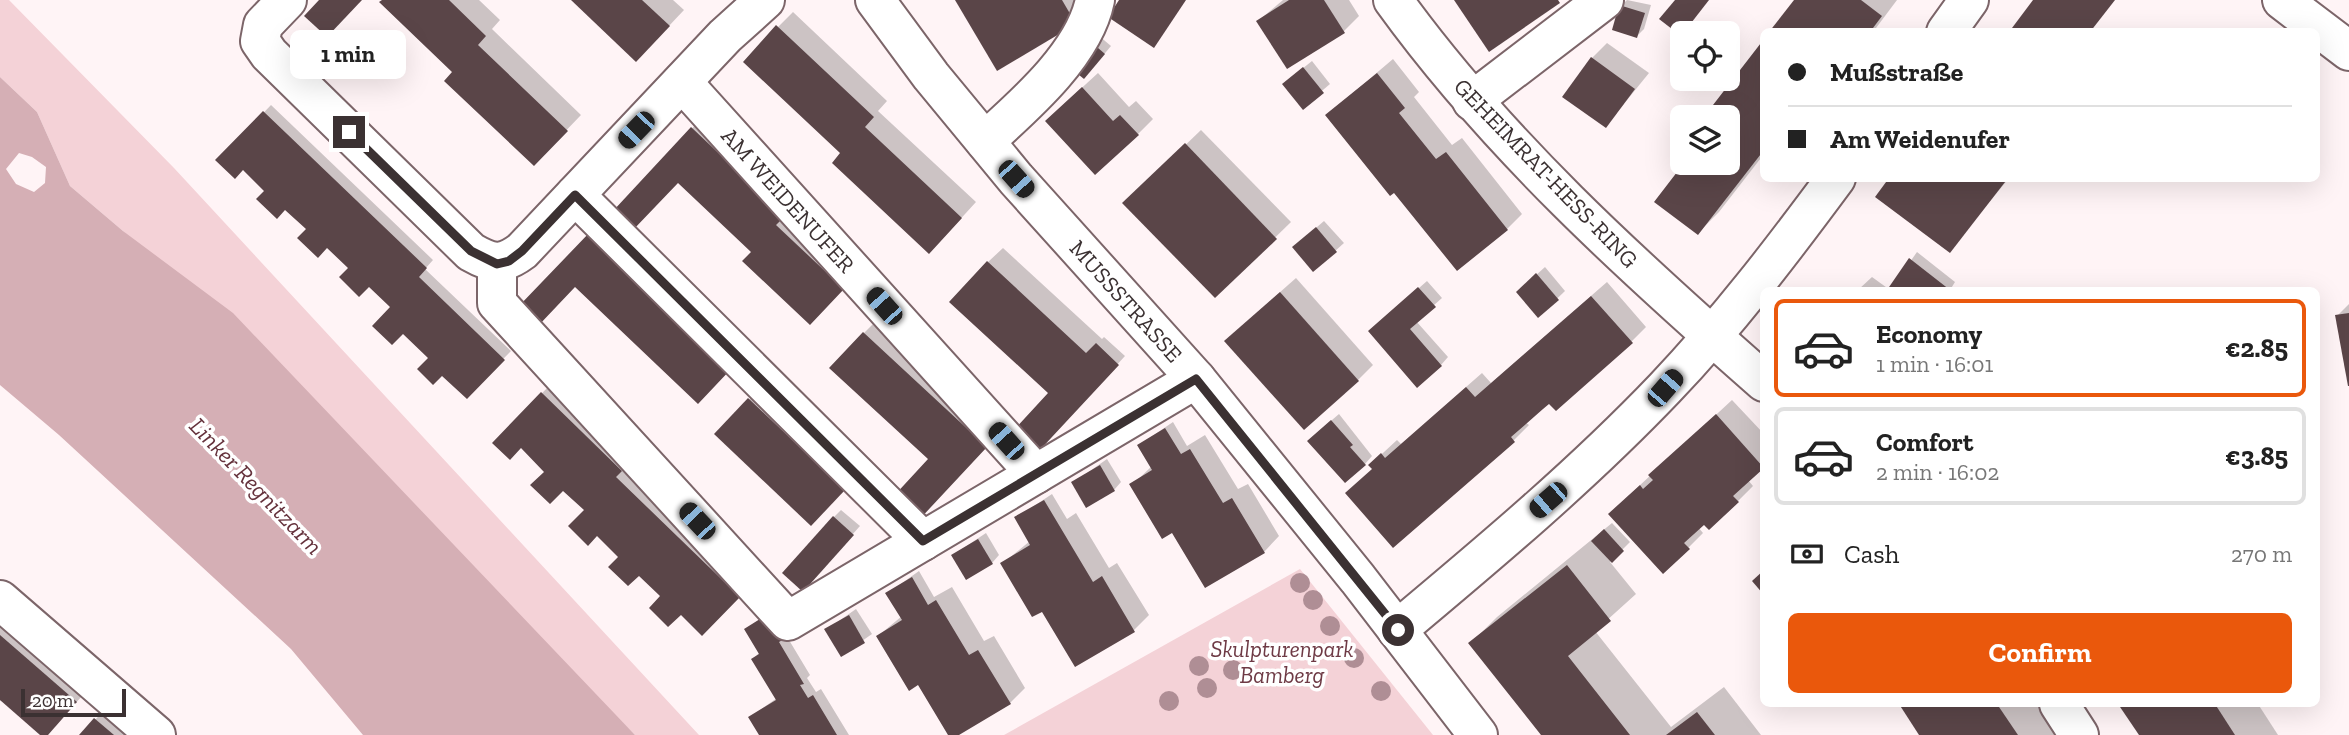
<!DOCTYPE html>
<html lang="en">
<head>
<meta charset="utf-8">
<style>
  body { margin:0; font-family:"Zilla Slab",serif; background:#f2f2f2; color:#222; height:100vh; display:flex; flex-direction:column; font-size:26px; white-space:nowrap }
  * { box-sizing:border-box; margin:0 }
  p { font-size:23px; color:#767676 }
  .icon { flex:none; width:38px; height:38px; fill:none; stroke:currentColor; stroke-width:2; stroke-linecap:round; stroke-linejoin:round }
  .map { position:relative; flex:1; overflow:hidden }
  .panel { position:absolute; left:1760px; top:287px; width:560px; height:420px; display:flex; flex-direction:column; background:#fff; border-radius:10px; box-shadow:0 7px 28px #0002 }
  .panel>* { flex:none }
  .banner { position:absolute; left:1760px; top:28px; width:560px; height:154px; border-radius:10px; box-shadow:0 7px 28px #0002; display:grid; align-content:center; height:154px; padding:0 28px; background:#fff }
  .buttons { position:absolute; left:1670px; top:21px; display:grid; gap:14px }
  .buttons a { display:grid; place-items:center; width:70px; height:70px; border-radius:10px; background:#fff; box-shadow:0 7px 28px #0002; font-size:35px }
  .scale { position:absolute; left:21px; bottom:18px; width:105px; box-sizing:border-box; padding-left:7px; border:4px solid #3b3132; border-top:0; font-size:19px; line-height:24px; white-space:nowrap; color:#3b3132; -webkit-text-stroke:5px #fff; paint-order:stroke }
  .end { position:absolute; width:32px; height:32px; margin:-16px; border:9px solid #3b3132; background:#fff; box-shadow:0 0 0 4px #fff }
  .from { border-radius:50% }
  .bubble { position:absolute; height:49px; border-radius:10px; background:#fff; box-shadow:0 7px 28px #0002; font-size:23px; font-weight:700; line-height:49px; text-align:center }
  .car { position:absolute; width:21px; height:42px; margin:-21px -10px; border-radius:9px; box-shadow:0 0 5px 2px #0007; background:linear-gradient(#222 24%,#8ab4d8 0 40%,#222 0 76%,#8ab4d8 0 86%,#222 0) }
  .banner b { display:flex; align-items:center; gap:24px; height:66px; font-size:26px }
  .banner b+b { border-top:2px solid #e0e0e0 }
  .banner i { width:18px; height:18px; background:#222 }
  ul { padding:12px 0 0; list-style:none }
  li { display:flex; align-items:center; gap:21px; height:98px; margin:0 14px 10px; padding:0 14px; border:4px solid #e0e0e0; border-radius:10px }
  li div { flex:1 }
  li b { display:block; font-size:26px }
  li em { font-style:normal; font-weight:700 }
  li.active { border-color:#ea580c }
  li>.icon { width:63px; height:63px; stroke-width:1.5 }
  .pay { display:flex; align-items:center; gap:18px; height:77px; padding:0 28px; font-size:26px }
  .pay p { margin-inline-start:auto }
  .primary-button { display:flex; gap:14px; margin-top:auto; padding:14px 28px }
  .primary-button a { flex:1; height:80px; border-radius:10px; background:#ea580c; color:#fff; font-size:28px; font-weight:700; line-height:80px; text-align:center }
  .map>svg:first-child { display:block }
</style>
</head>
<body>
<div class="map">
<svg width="2349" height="735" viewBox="0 0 2349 735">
  <rect width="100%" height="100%" fill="#fff4f6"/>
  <g fill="#f4d2d7">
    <polygon points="0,0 9,0 174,168 699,735 635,735 123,231 70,186 37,112 0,77"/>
    <polygon points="1300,569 1433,735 1004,735"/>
  </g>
  <path fill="#d5afb5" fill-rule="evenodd" d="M0 77 37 112 70 186 123 231 233 313 635 735H363L291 649 59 435 0 385ZM19 153 32 157 46 167 45 183 34 192 16 184 6 169Z"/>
  <g fill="#0003">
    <polygon points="384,0 479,0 500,20 492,29 581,115 534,164 455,72"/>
    <polygon points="573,0 673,0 684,10 651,45"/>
    <polygon points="957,0 1096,0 1075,22"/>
    <polygon points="1283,0 1349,0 1359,16 1344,31 1288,67 1258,21"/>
    <polygon points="1627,0 1651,5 1644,29 1637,36 1621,6"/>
    <polygon points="1796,0 1897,0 1873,32 1772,32"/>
    <polygon points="793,12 887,101 878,111 976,202 944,237 843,153 778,27"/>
    <polygon points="1098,35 1111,46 1091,70"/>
    <polygon points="1764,42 1764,154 1719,212 1698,233 1657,201 1686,163 1727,163 1727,117 1721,117"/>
    <polygon points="1607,43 1649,73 1606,126 1592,58"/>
    <polygon points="1393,59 1419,92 1414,97 1452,145 1462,138 1522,214 1507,229 1395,190 1327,115"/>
    <polygon points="1312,61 1330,84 1303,107 1292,77"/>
    <polygon points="1098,73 1129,107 1136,101 1153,119 1138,134 1062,106"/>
    <polygon points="271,105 433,260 425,269 511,351 467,396 431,358 392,307 243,168 218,160"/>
    <polygon points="699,121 858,273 825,307 754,252 678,180 615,211"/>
    <polygon points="1201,130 1291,222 1215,296 1125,203"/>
    <polygon points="1892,178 2009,178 1950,250"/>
    <polygon points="1324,221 1344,243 1314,270 1302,240"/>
    <polygon points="1003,248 1102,339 1104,337 1125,356 1046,443 1051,393 988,262"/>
    <polygon points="1917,252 1955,282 1950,290 1858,290 1872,277 1890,290"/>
    <polygon points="1545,267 1565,291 1539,316 1525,285"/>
    <polygon points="1296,278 1373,365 1358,380 1242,326"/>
    <polygon points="1427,281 1442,298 1416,321 1448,357 1441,365 1378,324"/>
    <polygon points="1607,282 1646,327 1631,342 1549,401 1525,422 1529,425 1514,440 1373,468 1370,465 1397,440 1401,444 1482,373 1491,383"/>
    <polygon points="2349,304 2349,384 2337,316"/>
    <polygon points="879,318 993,438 940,449 864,333"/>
    <polygon points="764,384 859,474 811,523 716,434"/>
    <polygon points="549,386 746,589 702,633 620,557 586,510 521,446 494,443"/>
    <polygon points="1732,400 1764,434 1764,465 1748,480 1753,486 1738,501 1698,527 1703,533 1688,548 1625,499"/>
    <polygon points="1339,414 1372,456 1365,464 1317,433"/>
    <polygon points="1173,422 1187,446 1205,435 1238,489 1248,484 1279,536 1264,552 1173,530 1132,485 1152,466 1139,445"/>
    <polygon points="1107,459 1121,482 1114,490 1073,483"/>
    <polygon points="1052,494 1067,519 1076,513 1109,568 1117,563 1149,615 1134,630 1042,610 1002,564 1030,541 1016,518"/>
    <polygon points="841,510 860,526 810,582 834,517"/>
    <polygon points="1612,523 1630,542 1610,562 1636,594 1595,631 1671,727 1724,687 1761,735 1543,735 1471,643 1497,617"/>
    <polygon points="986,533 999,555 992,563 953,555"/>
    <polygon points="919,571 934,597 952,587 984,641 994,636 1025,688 1010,703 956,735 950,735 919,682 878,636 902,616 888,593"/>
    <polygon points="0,607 91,686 47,735 2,699 0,701"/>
    <polygon points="776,608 786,635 810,675 807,678 816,692 821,689 849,735 761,735 750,717 777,698 753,659 760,652 746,629"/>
    <polygon points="856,609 872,634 842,655 826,630"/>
    <polygon points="110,704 146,735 81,735"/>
    <polygon points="1902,704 2041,704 2062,735 1922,735"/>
    <polygon points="2120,704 2258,704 2278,735 2140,735"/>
  </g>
  <g fill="#5a4548">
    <polygon points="319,0 362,0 327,37 304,16"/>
    <polygon points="382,0 449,0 486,36 478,45 568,131 534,166 444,81 452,72 379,2"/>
    <polygon points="571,0 642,0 670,26 636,62"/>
    <polygon points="955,0 1062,0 1076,24 997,71"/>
    <polygon points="1119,0 1186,0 1154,48 1108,17"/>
    <polygon points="1289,0 1324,0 1345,33 1287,69 1256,21"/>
    <polygon points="1454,0 1558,0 1560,3 1489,52"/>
    <polygon points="1675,0 1709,0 1681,36 1659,19"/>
    <polygon points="1794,0 1861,0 1882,16 1870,32 1769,32"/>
    <polygon points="2033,0 2115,0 2090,32 2009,32"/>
    <polygon points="1619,5 1645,13 1637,38 1612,30"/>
    <polygon points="776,25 874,117 865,127 962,218 929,254 832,163 840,153 743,62"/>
    <polygon points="1764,39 1764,150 1698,235 1654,202 1684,163 1727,163 1727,117 1719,117 1723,113 1713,105"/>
    <polygon points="1090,41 1105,54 1084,79 1068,66"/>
    <polygon points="1591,57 1635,89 1606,128 1562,97"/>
    <polygon points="1303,67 1324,93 1303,110 1282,84"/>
    <polygon points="1377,73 1405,108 1399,113 1436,159 1446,152 1508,230 1457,271 1394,193 1390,196 1325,115"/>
    <polygon points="1082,87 1113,121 1120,115 1139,135 1095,175 1045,121"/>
    <polygon points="263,111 427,268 419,277 505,360 467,399 442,376 433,385 417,369 428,358 403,334 392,345 372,326 390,307 369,287 359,297 339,277 348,268 327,248 318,258 297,238 306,229 285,210 277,219 256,199 264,191 243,170 235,179 215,160"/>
    <polygon points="691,127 785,216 776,225 844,289 810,325 742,261 751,252 678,183 633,230 613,211"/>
    <polygon points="1185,143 1277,239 1215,298 1122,203"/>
    <polygon points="1889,178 2001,178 2005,182 1950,253 1875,197"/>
    <polygon points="1316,227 1337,252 1313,272 1292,247"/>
    <polygon points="590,232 732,368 698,404 575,287 538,326 518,307"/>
    <polygon points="1909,258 1950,290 1887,290"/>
    <polygon points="987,261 1086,353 1096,343 1119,365 1038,452 1014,430 1048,393 949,302"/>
    <polygon points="1536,273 1559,300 1538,318 1516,292"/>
    <polygon points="1418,287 1436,307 1410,329 1442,366 1417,388 1368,331"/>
    <polygon points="1280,292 1359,381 1304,430 1224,341"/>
    <polygon points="1591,296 1633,343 1556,411 1549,404 1543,409 1511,437 1515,442 1393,548 1345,493 1372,469 1368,465 1381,453 1385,458 1466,387 1475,397"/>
    <polygon points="2349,313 2349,386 2348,386 2335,315"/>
    <polygon points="863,332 987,447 917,522 892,498 928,459 829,368"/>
    <polygon points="541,392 622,471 616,477 740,597 702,636 681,615 668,627 649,608 660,596 639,576 628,586 608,567 618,557 597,536 588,546 568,526 584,510 563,491 550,504 530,485 544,472 521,448 510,460 492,443"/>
    <polygon points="748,398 845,490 811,526 714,434"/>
    <polygon points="1716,414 1764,468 1733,496 1739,502 1709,530 1704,525 1684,543 1690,549 1663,574 1608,514 1640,485 1643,489 1653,480 1648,475"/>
    <polygon points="1331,420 1353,445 1350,447 1366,465 1345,483 1307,441"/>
    <polygon points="1165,428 1181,454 1190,449 1223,503 1232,498 1265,553 1205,588 1172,533 1162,539 1129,484 1152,470 1137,445"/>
    <polygon points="1100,465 1115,491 1086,508 1071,482"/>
    <polygon points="1044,500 1093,582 1102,576 1135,632 1075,667 1042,612 1032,617 1000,563 1030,545 1014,517"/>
    <polygon points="833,516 854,535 803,592 782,573"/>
    <polygon points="1604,529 1624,551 1612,563 1591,541"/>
    <polygon points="978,539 993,564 966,580 951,555"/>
    <polygon points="1567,565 1611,621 1568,656 1630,735 1541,735 1468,643"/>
    <polygon points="1764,570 1764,595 1752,581"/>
    <polygon points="912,577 928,605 936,600 969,655 978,650 1011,704 959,735 948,735 918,685 909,691 876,636 902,620 885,593"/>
    <polygon points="768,614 784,639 779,642 804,684 800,685 808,698 813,695 837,735 759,735 748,717 776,700 751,659 759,654 744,629"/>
    <polygon points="849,615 865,643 841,657 824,629"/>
    <polygon points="0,635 77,702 48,735 40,735 0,700"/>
    <polygon points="1899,704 1997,704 2018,735 1919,735"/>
    <polygon points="2118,704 2215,704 2235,735 2139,735"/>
    <polygon points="1697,712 1715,735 1666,735"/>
    <polygon points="94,718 114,735 79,735"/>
  </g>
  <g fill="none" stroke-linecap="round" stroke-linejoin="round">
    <defs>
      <g id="minor">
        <path d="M287 0 263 25 260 41 269 54 471 252C492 264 502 266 522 251L725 36 765 0"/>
        <polyline points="875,0 931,76 1016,179 1196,379 1358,579 1478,735"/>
        <path d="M1393 0C1497 144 1631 265 1764 382"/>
        <polyline points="2282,0 2349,51"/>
        <polyline points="1946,32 1969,0"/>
        <polyline points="682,82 1036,474"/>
        <polyline points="1472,101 1604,0"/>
        <path d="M985 141C1025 105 1084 54 1095 0"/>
        <polyline points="575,195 923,541"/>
        <polyline points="497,264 497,303 788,621 1196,379"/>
        <polyline points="0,600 156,735"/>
        <path d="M1397 630C1489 553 1582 475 1665 388 1727 323 1782 251 1836 178"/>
        <polyline points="2059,704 2079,735"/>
      </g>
    </defs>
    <use href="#minor" stroke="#7c6569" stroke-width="42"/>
    <use href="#minor" stroke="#fff" stroke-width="38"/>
  </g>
  <g fill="#af8e95">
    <circle cx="1300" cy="583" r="10"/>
    <circle cx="1313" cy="600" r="10"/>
    <circle cx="1330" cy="626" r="10"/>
    <circle cx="1354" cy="658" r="10"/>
    <circle cx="1199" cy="666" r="10"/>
    <circle cx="1233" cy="670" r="10"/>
    <circle cx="1207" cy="688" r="10"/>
    <circle cx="1381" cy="691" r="10"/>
    <circle cx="1169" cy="701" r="10"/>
  </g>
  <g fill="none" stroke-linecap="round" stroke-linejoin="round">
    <polyline stroke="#3b3132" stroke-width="9" points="349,132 471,251 497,264 509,261 522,251 575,195 923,541 1196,379 1398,630"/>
  </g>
  <g text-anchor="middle" stroke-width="7" stroke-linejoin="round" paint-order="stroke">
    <g font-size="23" fill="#3b3132" stroke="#fff">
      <text transform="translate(1546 173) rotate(46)" y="8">GEHEIMRAT-HESS-RING</text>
      <text transform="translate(788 200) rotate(48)" y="8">AM WEIDENUFER</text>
      <text transform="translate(1126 301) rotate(48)" y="8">MUSSSTRASSE</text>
    </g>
    <g font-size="23" font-style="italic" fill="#6e3a45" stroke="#fff">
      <text x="1282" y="657">Skulpturenpark<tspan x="1282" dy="26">Bamberg</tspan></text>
    </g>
    <g font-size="24" font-style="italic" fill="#65323c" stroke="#fff">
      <text transform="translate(256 486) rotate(46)" y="8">Linker Regnitzarm</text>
    </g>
  </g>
</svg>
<div class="buttons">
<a><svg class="icon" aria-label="locate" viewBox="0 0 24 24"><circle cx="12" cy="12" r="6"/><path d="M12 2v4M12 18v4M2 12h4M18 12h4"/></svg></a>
<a><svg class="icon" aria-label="layers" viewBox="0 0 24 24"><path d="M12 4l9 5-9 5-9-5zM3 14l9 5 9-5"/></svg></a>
</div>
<div class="scale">20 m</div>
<i class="end from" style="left:1398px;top:630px"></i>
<i class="end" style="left:349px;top:132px"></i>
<div class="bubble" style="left:290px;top:30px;width:116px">1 min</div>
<i class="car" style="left:636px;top:130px;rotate:224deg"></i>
<i class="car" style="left:1016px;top:179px;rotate:138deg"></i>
<i class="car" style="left:884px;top:306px;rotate:318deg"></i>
<i class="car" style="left:1665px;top:388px;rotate:41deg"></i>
<i class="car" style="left:1006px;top:441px;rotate:318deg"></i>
<i class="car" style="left:1548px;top:500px;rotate:229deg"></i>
<i class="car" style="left:697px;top:521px;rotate:317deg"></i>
<div class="banner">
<b><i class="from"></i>Mußstraße</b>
<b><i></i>Am Weidenufer</b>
</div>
<section class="panel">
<ul>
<li class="active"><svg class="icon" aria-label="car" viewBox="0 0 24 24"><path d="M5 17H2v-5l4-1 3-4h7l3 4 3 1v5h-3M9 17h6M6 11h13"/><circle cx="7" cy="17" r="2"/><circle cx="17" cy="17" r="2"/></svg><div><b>Economy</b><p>1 min · 16:01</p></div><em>€2.85</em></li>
<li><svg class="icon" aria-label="car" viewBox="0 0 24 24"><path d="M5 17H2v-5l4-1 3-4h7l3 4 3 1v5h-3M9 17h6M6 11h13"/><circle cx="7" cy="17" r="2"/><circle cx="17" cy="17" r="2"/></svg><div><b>Comfort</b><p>2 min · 16:02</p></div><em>€3.85</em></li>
</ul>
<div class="pay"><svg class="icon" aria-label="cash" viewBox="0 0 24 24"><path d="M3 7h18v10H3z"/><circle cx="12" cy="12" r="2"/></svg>Cash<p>270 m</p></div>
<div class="primary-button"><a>Confirm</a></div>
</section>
</div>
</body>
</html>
